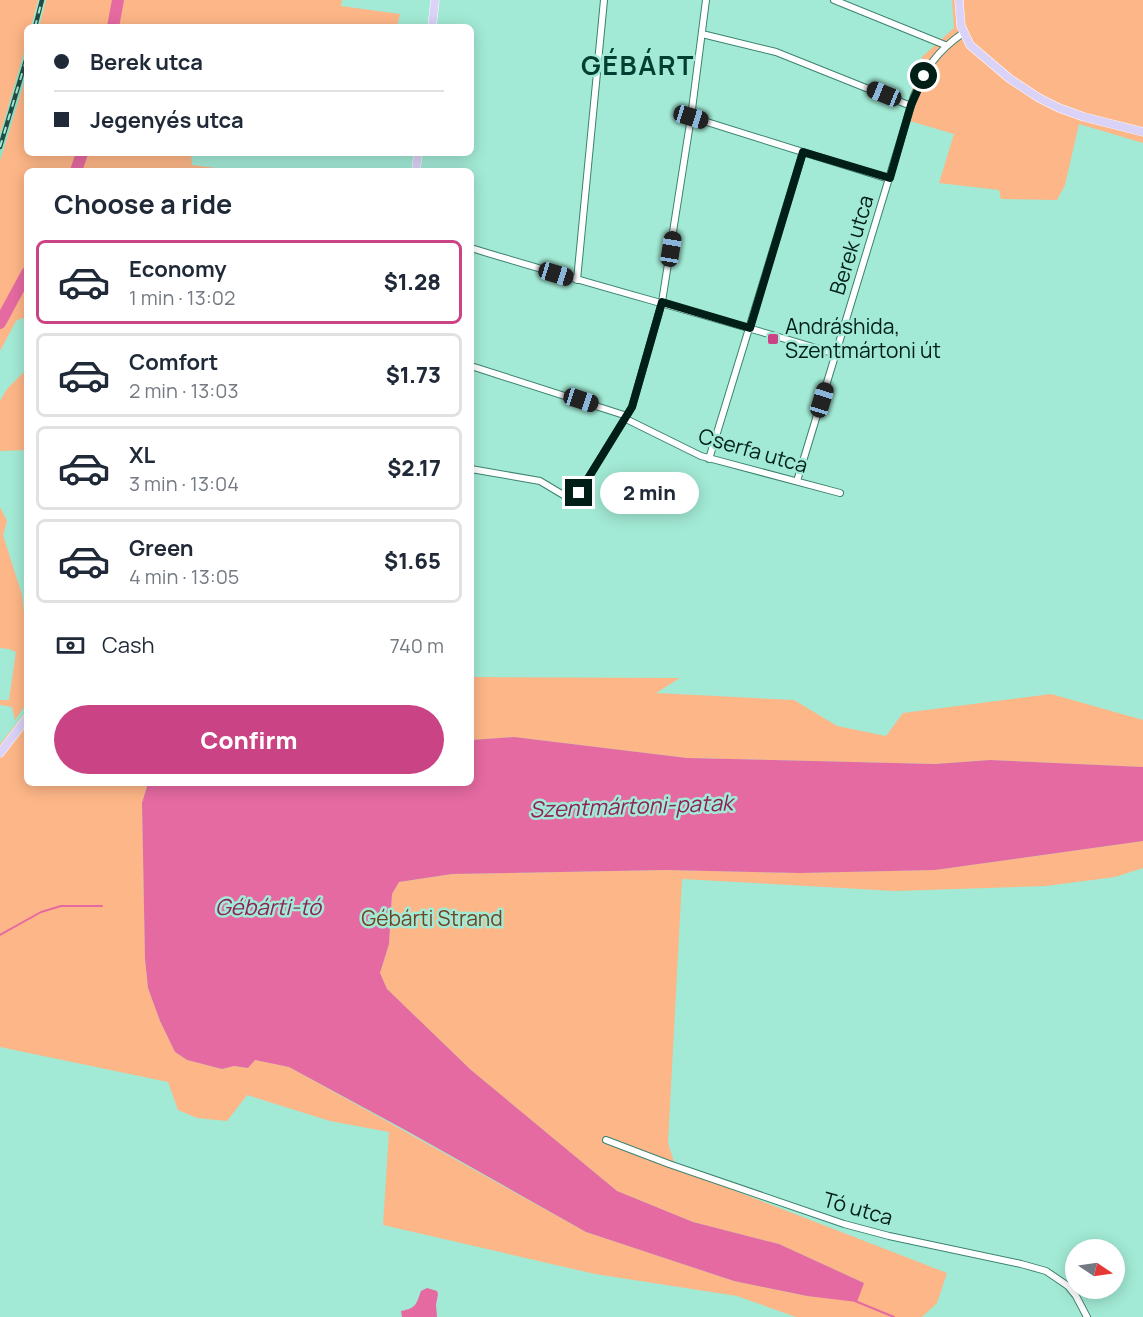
<!DOCTYPE html>
<html lang="en">
<head>
<meta charset="utf-8">
<style>
  body { margin:0; font-family:Manrope,sans-serif; background:#f6f6f7; color:#1f2937; height:100vh; display:flex; flex-direction:column; font-size:22px; white-space:nowrap }
  * { box-sizing:border-box; margin:0 }
  p { font-size:20px; color:#747a83 }
  .icon { flex:none; width:33px; height:33px; fill:none; stroke:currentColor; stroke-width:2; stroke-linecap:round; stroke-linejoin:round }
  .map { position:relative; flex:1; overflow:hidden }
  .panel { position:absolute; left:24px; top:168px; width:450px; height:618px; display:flex; flex-direction:column; background:#fff; border-radius:9px; box-shadow:0 3px 15px #0003 }
  .panel>* { flex:none }
  .guide { position:absolute; left:24px; top:24px; width:450px; height:132px; border-radius:9px; box-shadow:0 3px 15px #0003; display:grid; align-content:center; height:132px; padding:0 30px; background:#fff }
  .needle { width:39px; rotate:103deg }
  .fabs { position:absolute; left:1065px; top:1239px; display:grid; gap:12px }
  .fabs a { display:grid; place-items:center; width:60px; height:60px; border-radius:50%; background:#fff; box-shadow:0 3px 15px #0003; font-size:30px }
  .end { position:absolute; width:27px; height:27px; margin:-14px; border:8px solid #011e17; background:#fff; box-shadow:0 0 0 3px #fff }
  .from { border-radius:50% }
  .bubble { position:absolute; height:42px; border-radius:21px; background:#fff; box-shadow:0 3px 15px #0003; font-size:20px; font-weight:800; line-height:42px; text-align:center }
  .car { position:absolute; width:18px; height:36px; margin:-18px -9px; border-radius:8px; box-shadow:0 0 4px 2px #0007; background:linear-gradient(#222 24%,#8ab4d8 0 40%,#222 0 76%,#8ab4d8 0 86%,#222 0) }
  .guide b { display:flex; align-items:center; gap:21px; height:57px; font-size:22px }
  .guide b+b { border-top:2px solid #e0e1e3 }
  .guide i { width:15px; height:15px; background:#1f2937 }
  ul { padding:0; list-style:none }
  li { display:flex; align-items:center; gap:18px; height:84px; margin:0 12px 9px; padding:0 18px; border:3px solid #e0e1e3; border-radius:9px }
  li div { flex:1 }
  li b { display:block; font-size:22px }
  li em { font-style:normal; font-weight:800 }
  li.selected { border-color:#ca4485 }
  li>.icon { width:54px; height:54px; stroke-width:1.5 }
  h2 { padding:0 30px; font-size:27px; line-height:72px }
  .pay { display:flex; align-items:center; gap:15px; height:66px; padding:0 30px; font-size:22px }
  .pay p { margin-inline-start:auto }
  .primary-button { display:flex; gap:12px; margin-top:auto; padding:12px 30px }
  .primary-button a { flex:1; height:69px; border-radius:36px; background:#ca4485; color:#fff; font-size:24px; font-weight:800; line-height:69px; text-align:center }
  .map>svg:first-child { display:block }
</style>
</head>
<body>
<div class="map">
<svg width="1143" height="1317" viewBox="0 0 1143 1317">
  <rect width="100%" height="100%" fill="#a2ead5"/>
  <polygon fill="#8fe1ca" points="27,43 27,73 0,161 0,134"/>
  <g fill="#fdb687">
    <polygon points="0,0 38,0 31,27 27,27 27,43 0,134"/>
    <polygon points="46,0 342,0 341,6 400,14 397,27 39,27"/>
    <polygon points="952,0 1143,0 1143,143 1079,124 1065,185 1057,200 1001,199 999,190 939,183 954,134 903,119 922,57 954,28"/>
    <polygon points="27,73 27,153 191,153 192,165 240,171 27,171 27,320 22,318 16,321 0,351 0,161"/>
    <polygon points="27,369 27,450 0,451 0,401 7,389"/>
    <polygon points="0,507 7,521 3,535 22,595 25,621 25,647 27,653 27,703 15,720 12,707 0,705 0,700 9,700 16,652 9,649 0,648"/>
    <polygon points="471,677 680,678 656,693 794,700 837,726 886,736 903,713 1051,694 1143,720 1143,767 990,760 935,764 687,758 514,737 471,740"/>
    <polygon points="27,710 27,783 148,783 142,803 145,959 148,988 160,1021 175,1052 187,1060 222,1069 234,1066 248,1068 255,1060 289,1067 586,1232 734,1281 807,1296 856,1301 864,1283 779,1244 693,1222 617,1191 471,1070 387,989 380,973 389,944 392,894 399,882 452,874 666,870 800,873 935,870 1143,841 1143,868 1115,877 1046,886 895,891 682,879 668,1143 676,1168 947,1273 937,1303 922,1317 796,1317 737,1296 595,1274 383,1225 389,1132 330,1121 247,1095 227,1121 197,1118 178,1110 168,1082 0,1047 0,744"/>
  </g>
  <g fill="#e56aa1">
    <polygon points="514,737 687,758 935,764 990,760 1143,767 1143,841 935,870 800,873 666,870 452,874 399,882 392,894 389,944 380,973 387,989 471,1070 617,1191 693,1222 779,1244 864,1283 857,1302 807,1296 734,1281 586,1232 407,1131 289,1067 255,1060 248,1068 234,1066 222,1069 187,1060 175,1052 160,1021 148,988 145,959 142,803 148,783 471,783 471,740"/>
    <path d="M427 1288 437 1291 438 1294 436 1305 437 1317H402L401 1311C417 1308 416 1304 421 1291Z"/>
  </g>
  <g fill="none" stroke-linecap="round" stroke-linejoin="round">
    <g stroke="#e56aa1" stroke-width="2">
      <polyline points="0,935 41,912 61,906 102,906"/>
      <polyline points="855,1301 894,1317"/>
    </g>
    <g stroke="#e56aa1" stroke-width="12">
      <polyline points="113,27 118,0"/>
      <polyline points="76,171 82,153"/>
      <polyline points="0,323 27,273"/>
    </g>
    <defs>
      <g id="minor">
        <polyline points="834,0 945,45"/>
        <polyline points="702,34 776,52 911,106"/>
        <polyline points="691,117 889,179"/>
        <path d="M471 248C592 285 715 317 836 354"/>
        <polyline points="577,280 604,0"/>
        <polyline points="471,366 627,416"/>
        <polyline points="626,419 701,456 840,493"/>
        <polyline points="709,459 803,152"/>
        <polyline points="471,469 540,481 565,496 574,495 581,490 632,407 662,302 691,117 706,0"/>
        <path d="M797 481 914 96C928 66 935 53 963 33"/>
        <polyline points="606,1140 669,1164 844,1224 889,1236 1021,1264 1046,1271 1068,1286 1076,1296 1087,1317"/>
      </g>
      <g id="major">
        <polyline points="959,0 961,26 970,45 1010,79 1039,98 1059,108 1084,117 1143,132"/>
        <polyline points="432,27 435,0"/>
        <polyline points="416,171 418,153"/>
        <polyline points="0,753 27,718"/>
      </g>
    </defs>
    <use href="#minor" stroke="#3b8270" stroke-width="8"/>
    <use href="#major" stroke="#fff" stroke-width="9"/>
    <use href="#minor" stroke="#fff" stroke-width="6"/>
    <use href="#major" stroke="#dad2f7" stroke-width="8"/>
    <defs>
      <g id="rail">
        <polyline points="35,27 42,0"/>
        <polyline points="0,147 27,57"/>
      </g>
    </defs>
    <use href="#rail" stroke="#254c42" stroke-width="4.5"/>
    <use href="#rail" stroke="#a2ead5" stroke-width="2" stroke-dasharray="7" stroke-linecap="butt"/>
  </g>
  <g fill="none" stroke-linecap="round" stroke-linejoin="round">
    <polyline stroke="#011e17" stroke-width="8" points="579,493 632,407 662,302 750,328 803,152 890,178 911,105 924,76"/>
  </g>
  <rect fill="#ca4485" stroke="#a2ead5" stroke-width="2" x="767" y="333" width="12" height="12" rx="3"/>
  <g text-anchor="middle" stroke-width="5" stroke-linejoin="round" paint-order="stroke">
    <g font-size="21" fill="#011e17" stroke="#a2ead5">
      <text transform="translate(852 245) rotate(-73)" y="7">Berek utca</text>
      <text transform="translate(753 451) rotate(16)" y="7">Cserfa utca</text>
      <text transform="translate(858 1209) rotate(16)" y="7">Tó utca</text>
    </g>
    <g font-size="21" fill="#011e17" stroke="#a2ead5" text-anchor="start">
      <text x="785" y="334">Andráshida,<tspan x="785" dy="24">Szentmártoni út</tspan></text>
    </g>
    <g font-size="21" fill="#714424" stroke="#a2ead5">
      <text x="432" y="926">Gébárti Strand</text>
    </g>
    <g font-size="22" font-style="italic" fill="#8f2059" stroke="#a2ead5">
      <text transform="translate(631 806) rotate(-2)" y="8">Szentmártoni-patak</text>
      <text x="268" y="915">Gébárti-tó</text>
    </g>
    <g font-size="27" font-weight="bold" letter-spacing="1.5" fill="#013f33" stroke="#a2ead5">
      <text x="638" y="75">GÉBÁRT</text>
    </g>
  </g>
</svg>
<div class="fabs">
<a><svg class="needle" viewBox="-14 -14 28 28"><path d="M0-13l5 13h-10z" fill="#e53935"/><path d="M0 13l5-13h-10z" fill="#747a83"/></svg></a>
</div>
<i class="end from" style="left:924px;top:76px"></i>
<i class="end" style="left:579px;top:493px"></i>
<div class="bubble" style="left:600px;top:472px;width:99px">2 min</div>
<i class="car" style="left:884px;top:94px;rotate:292deg"></i>
<i class="car" style="left:691px;top:117px;rotate:107deg"></i>
<i class="car" style="left:671px;top:249px;rotate:9deg"></i>
<i class="car" style="left:556px;top:274px;rotate:107deg"></i>
<i class="car" style="left:581px;top:400px;rotate:108deg"></i>
<i class="car" style="left:822px;top:400px;rotate:17deg"></i>
<div class="guide">
<b><i class="from"></i>Berek utca</b>
<b><i></i>Jegenyés utca</b>
</div>
<section class="panel">
<h2>Choose a ride</h2>
<ul>
<li class="selected"><svg class="icon" aria-label="car" viewBox="0 0 24 24"><path d="M5 17H2v-5l4-1 3-4h7l3 4 3 1v5h-3M9 17h6M6 11h13"/><circle cx="7" cy="17" r="2"/><circle cx="17" cy="17" r="2"/></svg><div><b>Economy</b><p>1 min · 13:02</p></div><em>$1.28</em></li>
<li><svg class="icon" aria-label="car" viewBox="0 0 24 24"><path d="M5 17H2v-5l4-1 3-4h7l3 4 3 1v5h-3M9 17h6M6 11h13"/><circle cx="7" cy="17" r="2"/><circle cx="17" cy="17" r="2"/></svg><div><b>Comfort</b><p>2 min · 13:03</p></div><em>$1.73</em></li>
<li><svg class="icon" aria-label="car" viewBox="0 0 24 24"><path d="M5 17H2v-5l4-1 3-4h7l3 4 3 1v5h-3M9 17h6M6 11h13"/><circle cx="7" cy="17" r="2"/><circle cx="17" cy="17" r="2"/></svg><div><b>XL</b><p>3 min · 13:04</p></div><em>$2.17</em></li>
<li><svg class="icon" aria-label="car" viewBox="0 0 24 24"><path d="M5 17H2v-5l4-1 3-4h7l3 4 3 1v5h-3M9 17h6M6 11h13"/><circle cx="7" cy="17" r="2"/><circle cx="17" cy="17" r="2"/></svg><div><b>Green</b><p>4 min · 13:05</p></div><em>$1.65</em></li>
</ul>
<div class="pay"><svg class="icon" aria-label="cash" viewBox="0 0 24 24"><path d="M3 7h18v10H3z"/><circle cx="12" cy="12" r="2"/></svg>Cash<p>740 m</p></div>
<div class="primary-button"><a>Confirm</a></div>
</section>
</div>
</body>
</html>
